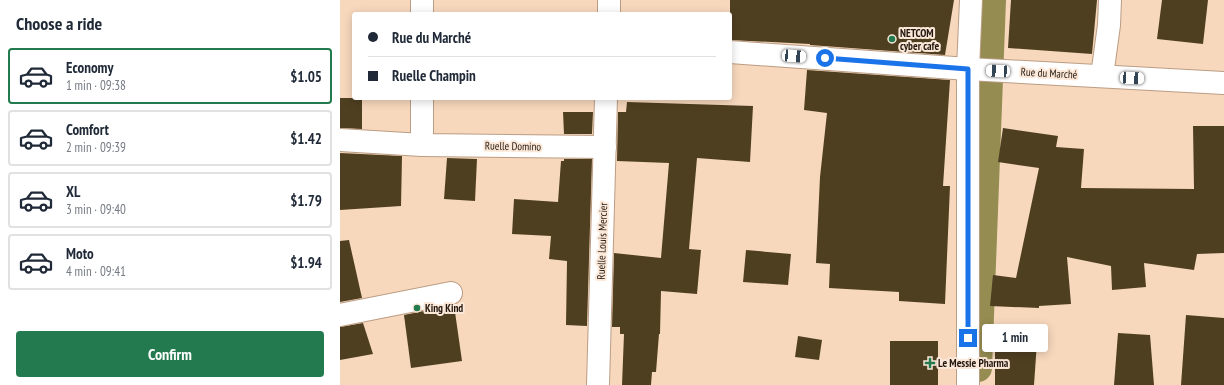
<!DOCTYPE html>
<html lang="en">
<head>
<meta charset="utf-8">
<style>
  body { margin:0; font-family:"PT Sans Narrow",sans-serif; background:#f6f6f7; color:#1f2937; height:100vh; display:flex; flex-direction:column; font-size:15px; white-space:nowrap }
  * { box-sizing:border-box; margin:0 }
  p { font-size:13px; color:#747a83 }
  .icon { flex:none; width:22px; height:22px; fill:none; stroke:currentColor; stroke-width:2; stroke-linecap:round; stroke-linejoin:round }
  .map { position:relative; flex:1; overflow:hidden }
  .panel { display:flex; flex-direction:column; background:#fff; width:340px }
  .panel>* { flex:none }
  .hud { position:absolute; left:12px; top:12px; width:380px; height:88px; border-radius:4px; box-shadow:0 2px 10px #0003; display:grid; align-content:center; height:88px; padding:0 16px; background:#fff }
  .end { position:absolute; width:18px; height:18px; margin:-9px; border:5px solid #1a73e8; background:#fff; box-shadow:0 0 0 2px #fff }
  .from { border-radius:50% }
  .bubble { position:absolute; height:28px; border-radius:4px; background:#fff; box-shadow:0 2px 10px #0003; font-size:13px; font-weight:700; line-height:28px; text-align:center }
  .car { position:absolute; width:12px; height:24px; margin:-12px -6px; border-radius:5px; box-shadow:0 0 3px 1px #0007; background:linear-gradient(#fff 24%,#345 0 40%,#fff 0 76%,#345 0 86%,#fff 0) }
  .hud b { display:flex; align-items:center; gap:14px; height:38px; font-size:15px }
  .hud b+b { border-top:1px solid #e0e1e3 }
  .hud i { width:10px; height:10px; background:#1f2937 }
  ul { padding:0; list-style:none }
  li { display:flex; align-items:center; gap:12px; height:56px; margin:0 8px 6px; padding:0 8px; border:2px solid #e0e1e3; border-radius:4px }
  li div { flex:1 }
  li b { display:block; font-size:15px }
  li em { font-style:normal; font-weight:700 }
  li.current { border-color:#227a4e }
  li>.icon { width:36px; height:36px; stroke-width:1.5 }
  h2 { padding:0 16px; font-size:18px; line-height:48px }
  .primary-button { display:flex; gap:8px; margin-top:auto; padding:8px 16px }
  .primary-button a { flex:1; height:46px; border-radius:4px; background:#227a4e; color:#fff; font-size:16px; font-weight:700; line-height:46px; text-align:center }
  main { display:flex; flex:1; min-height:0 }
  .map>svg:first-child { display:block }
</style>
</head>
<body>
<main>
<section class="panel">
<h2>Choose a ride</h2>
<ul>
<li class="current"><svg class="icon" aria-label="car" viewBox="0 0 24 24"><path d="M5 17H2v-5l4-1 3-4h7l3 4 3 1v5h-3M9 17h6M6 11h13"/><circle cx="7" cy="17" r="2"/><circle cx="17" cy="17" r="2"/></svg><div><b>Economy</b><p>1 min · 09:38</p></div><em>$1.05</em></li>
<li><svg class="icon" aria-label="car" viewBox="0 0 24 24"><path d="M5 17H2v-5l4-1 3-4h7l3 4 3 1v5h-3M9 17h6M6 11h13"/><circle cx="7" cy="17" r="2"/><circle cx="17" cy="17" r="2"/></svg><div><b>Comfort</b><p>2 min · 09:39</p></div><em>$1.42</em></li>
<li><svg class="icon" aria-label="car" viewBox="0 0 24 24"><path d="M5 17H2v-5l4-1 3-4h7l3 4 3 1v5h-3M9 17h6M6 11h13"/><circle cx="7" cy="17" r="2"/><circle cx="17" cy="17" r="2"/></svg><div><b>XL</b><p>3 min · 09:40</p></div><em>$1.79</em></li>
<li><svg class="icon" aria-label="car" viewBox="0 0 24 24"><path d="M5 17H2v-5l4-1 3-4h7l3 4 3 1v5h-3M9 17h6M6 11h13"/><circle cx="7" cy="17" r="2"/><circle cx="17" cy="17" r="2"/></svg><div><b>Moto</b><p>4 min · 09:41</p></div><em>$1.94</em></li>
</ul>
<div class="primary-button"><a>Confirm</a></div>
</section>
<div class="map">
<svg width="884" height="385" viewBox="0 0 884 385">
  <rect width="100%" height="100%" fill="#f7d8bd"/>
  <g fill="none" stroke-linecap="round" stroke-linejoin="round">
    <polyline stroke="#958c51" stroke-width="28" points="638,368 652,0"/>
  </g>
  <g fill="#4f3f21">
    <polygon points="390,0 614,0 605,55 470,45 470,44 390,40"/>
    <polygon points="671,0 757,0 752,54 668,48"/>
    <polygon points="822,0 868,0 863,44 817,39"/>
    <polygon points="467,70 610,80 603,186 610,186 605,304 559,301 559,292 489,288 490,264 476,263 480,177 487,113 464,110"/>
    <polygon points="0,98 22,98 22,129 0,128"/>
    <polygon points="287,102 413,106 410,162 357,158 349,249 361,250 357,294 321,291 320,334 319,334 316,372 312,372 311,385 282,385 284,334 280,334 280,327 272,327 274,253 321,258 329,163 277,161 278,112 286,112"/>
    <polygon points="223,112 253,112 252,134 224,134"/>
    <polygon points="853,126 884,126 884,253 857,254 854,270 804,263 806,287 772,290 771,266 727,257 731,304 699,306 699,308 650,306 653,275 676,278 699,168 658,162 663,128 718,136 716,147 744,149 741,188 854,189"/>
    <polygon points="0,153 62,156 61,206 0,210"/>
    <polygon points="107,158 137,159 135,201 104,199"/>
    <polygon points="224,159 252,159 247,326 226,325 227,261 209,259 211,236 172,234 174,199 218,202 221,161 224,161"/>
    <polygon points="9,240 22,298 0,302 0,241"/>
    <polygon points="406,250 451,254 448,285 403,282"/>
    <polygon points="114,305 122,361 71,368 64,315"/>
    <polygon points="846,315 884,318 884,385 841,385"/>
    <polygon points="23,323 33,354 0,360 0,327"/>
    <polygon points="778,333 810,335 814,385 774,385"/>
    <polygon points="458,336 482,340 479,360 455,357"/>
    <rect x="550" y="341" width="48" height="44"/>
    <polygon points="655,342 697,342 694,385 655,385"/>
  </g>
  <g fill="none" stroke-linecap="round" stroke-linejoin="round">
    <defs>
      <g id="minor">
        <polyline points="82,14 82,0"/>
        <polyline points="269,14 269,0"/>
        <polyline points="390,52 628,69 884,83"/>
        <polyline points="762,76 769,25 770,0"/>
        <polyline points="0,140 82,145 265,147"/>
        <polyline points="82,145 82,98"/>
        <polyline points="0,315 111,293"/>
        <polyline points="258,385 266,98"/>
        <polyline points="628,385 628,69 631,0"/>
      </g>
    </defs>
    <use href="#minor" stroke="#bb9d84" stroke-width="24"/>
    <use href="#minor" stroke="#fff" stroke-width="22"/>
  </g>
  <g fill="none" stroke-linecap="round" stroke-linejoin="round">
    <polyline stroke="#1a73e8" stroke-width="5" points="485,58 628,69 628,338"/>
  </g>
  <g fill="#227a4e" stroke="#fbe8d8" stroke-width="1.5">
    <circle cx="552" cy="39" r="4"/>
    <circle cx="77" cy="308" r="4"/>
    <path d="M588 357h4v4h4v4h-4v4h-4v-4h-4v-4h4z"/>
  </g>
  <g text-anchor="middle" stroke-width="4" stroke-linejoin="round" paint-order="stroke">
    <g font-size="11" font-weight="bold" fill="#23180f" stroke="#fbe8d8" text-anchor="start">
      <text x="560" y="37">NETCOM<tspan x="560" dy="13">cyber cafe</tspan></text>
      <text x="85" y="312">King Kind</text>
      <text x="598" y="367">Le Messie Pharma</text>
    </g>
    <g font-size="11" fill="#23180f" stroke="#fbe8d8">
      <text transform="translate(709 73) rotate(3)" y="4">Rue du Marché</text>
      <text transform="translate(173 146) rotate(1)" y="4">Ruelle Domino</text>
      <text transform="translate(262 241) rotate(-88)" y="4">Ruelle Louis Mercier</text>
    </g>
  </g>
</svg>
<i class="end from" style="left:485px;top:58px"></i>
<i class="end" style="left:628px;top:338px"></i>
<div class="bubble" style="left:642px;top:324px;width:66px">1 min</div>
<i class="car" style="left:454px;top:56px;rotate:94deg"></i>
<i class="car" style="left:658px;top:71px;rotate:273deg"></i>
<i class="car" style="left:792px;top:78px;rotate:93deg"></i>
<div class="hud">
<b><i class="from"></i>Rue du Marché</b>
<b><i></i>Ruelle Champin</b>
</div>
</div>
</main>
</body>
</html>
